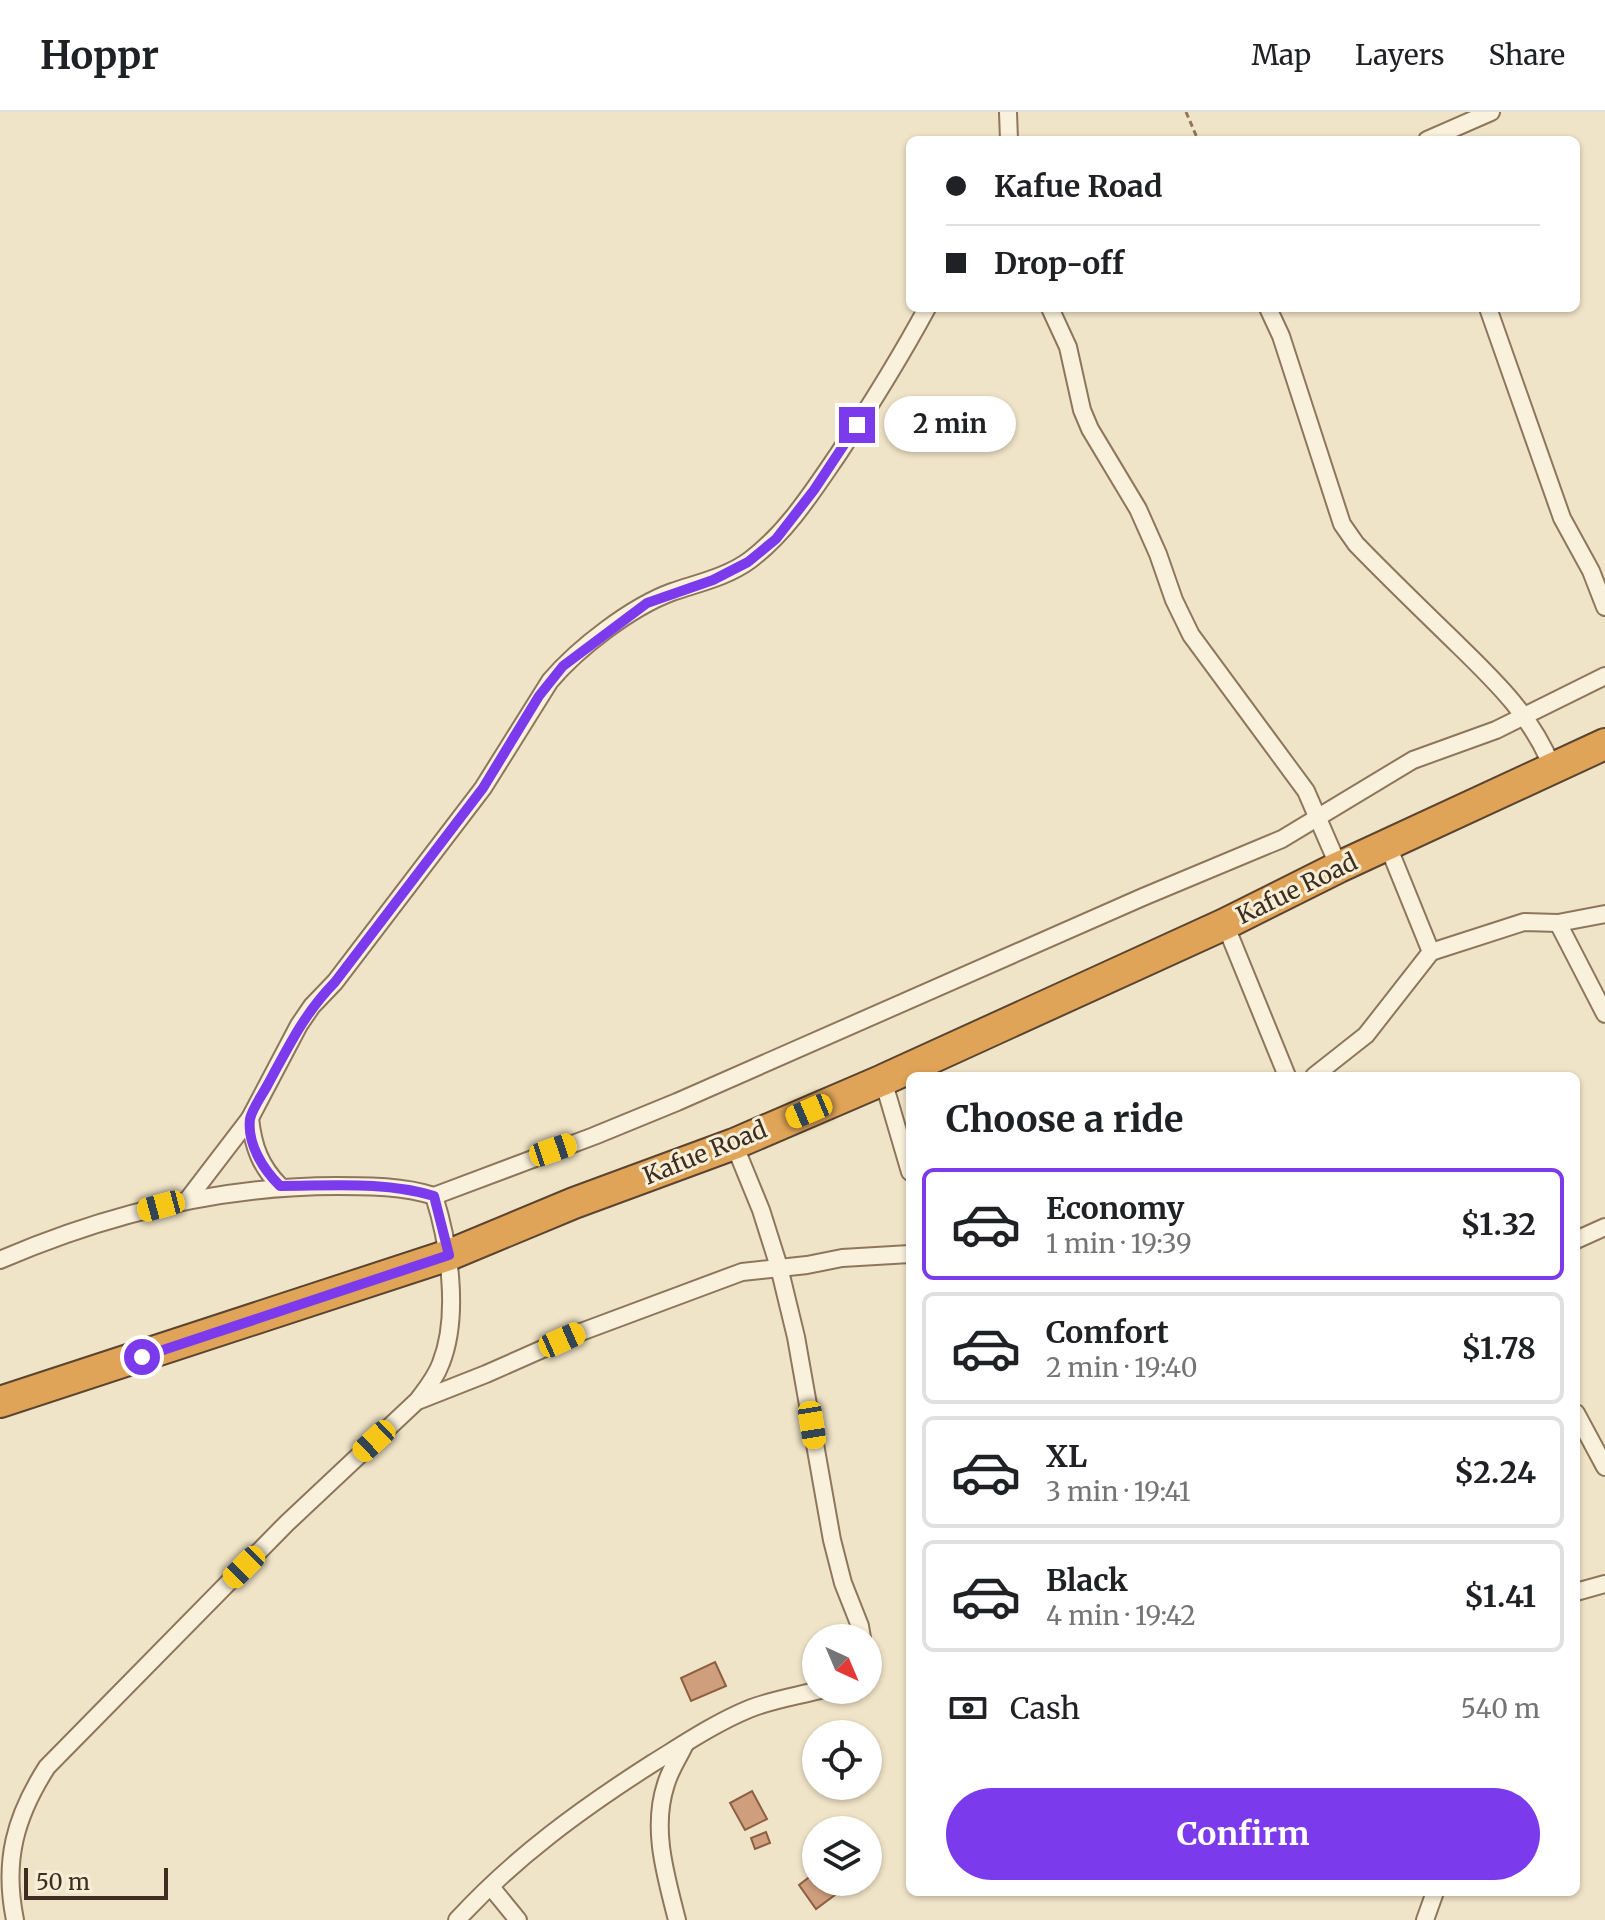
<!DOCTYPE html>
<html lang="en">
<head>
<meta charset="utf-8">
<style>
  body { margin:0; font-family:Merriweather,serif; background:#f2f2f2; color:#202124; height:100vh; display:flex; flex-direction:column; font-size:30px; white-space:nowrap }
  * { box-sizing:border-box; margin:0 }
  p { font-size:26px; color:#757577 }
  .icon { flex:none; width:44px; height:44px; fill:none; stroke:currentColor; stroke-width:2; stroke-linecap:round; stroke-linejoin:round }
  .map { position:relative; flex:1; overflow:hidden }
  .drawer { position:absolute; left:906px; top:960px; width:674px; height:824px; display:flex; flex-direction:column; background:#fff; border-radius:12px; box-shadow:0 2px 6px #0004 }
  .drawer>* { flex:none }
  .banner { position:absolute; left:906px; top:24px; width:674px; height:176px; border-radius:12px; box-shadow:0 2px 6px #0004; display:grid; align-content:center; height:176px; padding:0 40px; background:#fff }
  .needle { width:52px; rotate:136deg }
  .tools { position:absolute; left:802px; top:1512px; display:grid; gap:16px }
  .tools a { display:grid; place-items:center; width:80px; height:80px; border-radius:50%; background:#fff; box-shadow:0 2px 6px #0004; font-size:40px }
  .scale { position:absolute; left:24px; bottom:20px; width:144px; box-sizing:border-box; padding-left:8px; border:4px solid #3d2e20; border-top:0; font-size:22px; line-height:28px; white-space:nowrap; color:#3d2e20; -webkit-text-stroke:6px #f7eed8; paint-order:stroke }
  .end { position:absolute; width:36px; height:36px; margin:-18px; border:10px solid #7c3aed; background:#fff; box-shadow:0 0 0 4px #fff }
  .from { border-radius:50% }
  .bubble { position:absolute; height:56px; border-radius:28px; background:#fff; box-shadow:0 2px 6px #0004; font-size:26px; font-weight:700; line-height:56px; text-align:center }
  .car { position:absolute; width:24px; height:48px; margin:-24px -12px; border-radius:10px; box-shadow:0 0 6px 2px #0007; background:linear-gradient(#f5c518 24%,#345 0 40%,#f5c518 0 76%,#345 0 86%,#f5c518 0) }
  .banner b { display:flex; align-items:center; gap:28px; height:76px; font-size:30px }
  .banner b+b { border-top:2px solid #e0e0e0 }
  .banner i { width:20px; height:20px; background:#202124 }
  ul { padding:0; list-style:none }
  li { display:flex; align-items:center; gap:24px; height:112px; margin:0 16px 12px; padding:0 24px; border:4px solid #e0e0e0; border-radius:12px }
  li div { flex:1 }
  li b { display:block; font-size:30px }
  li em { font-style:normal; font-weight:700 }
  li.on { border-color:#7c3aed }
  li>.icon { width:72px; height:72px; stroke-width:1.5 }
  h2 { padding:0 40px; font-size:36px; line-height:96px }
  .pay { display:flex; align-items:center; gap:20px; height:88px; padding:0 40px; font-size:30px }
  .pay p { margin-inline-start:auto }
  .button { display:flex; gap:16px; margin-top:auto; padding:16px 40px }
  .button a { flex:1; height:92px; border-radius:48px; background:#7c3aed; color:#fff; font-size:32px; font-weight:700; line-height:92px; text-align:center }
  header { display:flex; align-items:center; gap:48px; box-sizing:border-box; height:112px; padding:0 40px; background:#fff; border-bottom:2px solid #e0e0e0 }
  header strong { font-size:38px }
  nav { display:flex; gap:44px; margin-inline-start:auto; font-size:28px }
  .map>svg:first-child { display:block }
</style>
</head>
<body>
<header>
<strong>Hoppr</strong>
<nav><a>Map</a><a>Layers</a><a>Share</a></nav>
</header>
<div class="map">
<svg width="1605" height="1808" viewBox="0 0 1605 1808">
  <rect width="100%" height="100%" fill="#f0e4c8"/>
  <g fill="#cf9f7d" stroke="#8d5f41" stroke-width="2">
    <polygon points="715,1550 726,1574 691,1589 681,1566"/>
    <polygon points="752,1679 767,1707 745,1718 730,1691"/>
    <polygon points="766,1720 770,1731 755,1737 751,1726"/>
    <polygon points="816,1760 816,1770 844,1770 847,1774 816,1797 799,1773"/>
  </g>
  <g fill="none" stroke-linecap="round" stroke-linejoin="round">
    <defs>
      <g id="street">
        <polyline points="1008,0 1009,28"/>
        <polyline points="1427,28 1491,0"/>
        <polyline points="1050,196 1068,235 1082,298 1090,317 1138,397 1158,442 1174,488 1191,523 1306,679 1339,755"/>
        <path d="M1268 196 1281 224 1342 412 1356 432C1387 464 1420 496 1452 527 1494 568 1531 602 1553 657"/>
        <polyline points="1488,196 1562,406 1591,459 1605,495"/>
        <polyline points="1388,734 1431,840 1524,810 1558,811 1605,802"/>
        <polyline points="1558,811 1605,902"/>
        <polyline points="1225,812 1287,964"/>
        <polyline points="1314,964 1366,923 1431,840"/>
        <polyline points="883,968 910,1060"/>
        <path d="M250 1006C253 1034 260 1054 280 1074"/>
        <polyline points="734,1032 761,1098 779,1155 796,1225 832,1428 843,1471 860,1514 862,1526"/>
        <polyline points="434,1084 594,1024 677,990 1143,785 1282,727 1413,648 1496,618 1605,564"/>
        <path d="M188 1087 250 1006 299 913 312 894 335 870 483 676 550 569C578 536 631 495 672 480 698 471 727 465 750 448 787 420 813 379 839 341 870 294 900 246 927 196"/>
        <polyline points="1576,1128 1605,1115"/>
        <path d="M0 1148C109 1101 219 1074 337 1074 369 1074 403 1074 434 1084 449 1131 460 1203 441 1251 436 1265 427 1276 418 1288L287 1411 47 1655C15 1705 3 1749 15 1808"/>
        <polyline points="420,1288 486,1262 581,1220 742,1160 807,1153 842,1146 910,1142"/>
        <polyline points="1576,1301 1605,1355"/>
        <polyline points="1576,1480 1605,1472"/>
        <polyline points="491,1775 518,1808"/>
        <path d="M457 1808C515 1745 581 1697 653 1651 684 1632 715 1611 749 1597 771 1588 797 1584 820 1578"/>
        <path d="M677 1808C666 1764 651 1717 666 1672 670 1658 679 1645 685 1632"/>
        <polyline points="1425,1808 1435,1780"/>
      </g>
      <polyline id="highway" points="0,1290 449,1143 574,1091 734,1032 883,968 1225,812 1339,755 1605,632"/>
    </defs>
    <use href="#street" stroke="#8d765c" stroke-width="20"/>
    <use href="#highway" stroke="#5b4430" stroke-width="34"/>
    <polyline stroke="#8d765c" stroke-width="3" stroke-dasharray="6 4" stroke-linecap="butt" points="1186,0 1198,28"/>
    <use href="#street" stroke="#faf1dc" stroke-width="16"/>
    <use href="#highway" stroke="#e0a458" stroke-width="30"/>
  </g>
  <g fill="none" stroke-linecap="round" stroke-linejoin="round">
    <path stroke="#7c3aed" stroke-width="10" d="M142 1245 449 1143 434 1084C385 1069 330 1074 280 1074 263 1057 247 1032 250 1007 252 997 262 983 267 974 289 934 303 903 335 870L483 676 539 584 563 554 647 491 713 468 748 450 776 427 814 378 857 313"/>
  </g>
  <g text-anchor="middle" stroke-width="6" stroke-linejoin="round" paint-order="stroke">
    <g font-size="24" fill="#3d2e20" stroke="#f7eed8">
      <text transform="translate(1297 777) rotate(-26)" y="8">Kafue Road</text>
      <text transform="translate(705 1041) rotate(-22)" y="8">Kafue Road</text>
    </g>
  </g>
</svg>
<div class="tools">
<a><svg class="needle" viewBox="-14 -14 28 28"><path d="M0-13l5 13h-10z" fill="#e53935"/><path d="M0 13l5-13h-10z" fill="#757577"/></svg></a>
<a><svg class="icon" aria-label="locate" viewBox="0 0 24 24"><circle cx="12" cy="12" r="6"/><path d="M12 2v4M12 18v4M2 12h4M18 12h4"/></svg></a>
<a><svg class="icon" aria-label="layers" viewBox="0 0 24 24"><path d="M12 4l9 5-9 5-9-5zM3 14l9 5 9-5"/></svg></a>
</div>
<div class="scale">50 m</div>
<i class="end from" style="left:142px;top:1245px"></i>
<i class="end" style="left:857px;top:313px"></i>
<div class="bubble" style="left:884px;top:284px;width:132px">2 min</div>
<i class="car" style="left:809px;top:999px;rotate:247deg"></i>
<i class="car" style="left:553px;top:1038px;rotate:71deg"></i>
<i class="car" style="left:161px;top:1094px;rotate:255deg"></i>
<i class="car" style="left:562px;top:1228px;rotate:66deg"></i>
<i class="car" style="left:812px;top:1313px;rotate:171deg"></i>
<i class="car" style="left:374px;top:1329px;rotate:227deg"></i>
<i class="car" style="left:244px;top:1455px;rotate:225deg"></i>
<div class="banner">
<b><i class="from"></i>Kafue Road</b>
<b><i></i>Drop-off</b>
</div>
<section class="drawer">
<h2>Choose a ride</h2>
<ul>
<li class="on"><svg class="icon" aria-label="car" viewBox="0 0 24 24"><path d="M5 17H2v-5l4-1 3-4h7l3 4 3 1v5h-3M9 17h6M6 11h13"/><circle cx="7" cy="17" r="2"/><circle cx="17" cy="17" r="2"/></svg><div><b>Economy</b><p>1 min · 19:39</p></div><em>$1.32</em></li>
<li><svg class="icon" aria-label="car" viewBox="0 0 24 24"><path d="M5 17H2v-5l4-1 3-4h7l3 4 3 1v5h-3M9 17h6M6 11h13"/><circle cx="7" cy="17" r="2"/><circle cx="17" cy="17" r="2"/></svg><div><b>Comfort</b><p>2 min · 19:40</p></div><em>$1.78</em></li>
<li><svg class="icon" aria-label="car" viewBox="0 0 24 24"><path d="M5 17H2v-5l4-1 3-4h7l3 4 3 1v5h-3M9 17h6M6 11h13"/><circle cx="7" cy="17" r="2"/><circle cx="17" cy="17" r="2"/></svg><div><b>XL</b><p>3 min · 19:41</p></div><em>$2.24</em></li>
<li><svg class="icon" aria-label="car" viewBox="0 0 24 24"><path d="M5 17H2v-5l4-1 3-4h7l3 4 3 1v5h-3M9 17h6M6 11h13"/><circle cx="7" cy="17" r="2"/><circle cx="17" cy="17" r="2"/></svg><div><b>Black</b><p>4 min · 19:42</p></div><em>$1.41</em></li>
</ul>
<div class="pay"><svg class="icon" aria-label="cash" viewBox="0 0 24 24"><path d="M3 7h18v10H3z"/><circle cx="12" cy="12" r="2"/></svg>Cash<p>540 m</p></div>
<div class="button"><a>Confirm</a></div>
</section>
</div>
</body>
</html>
